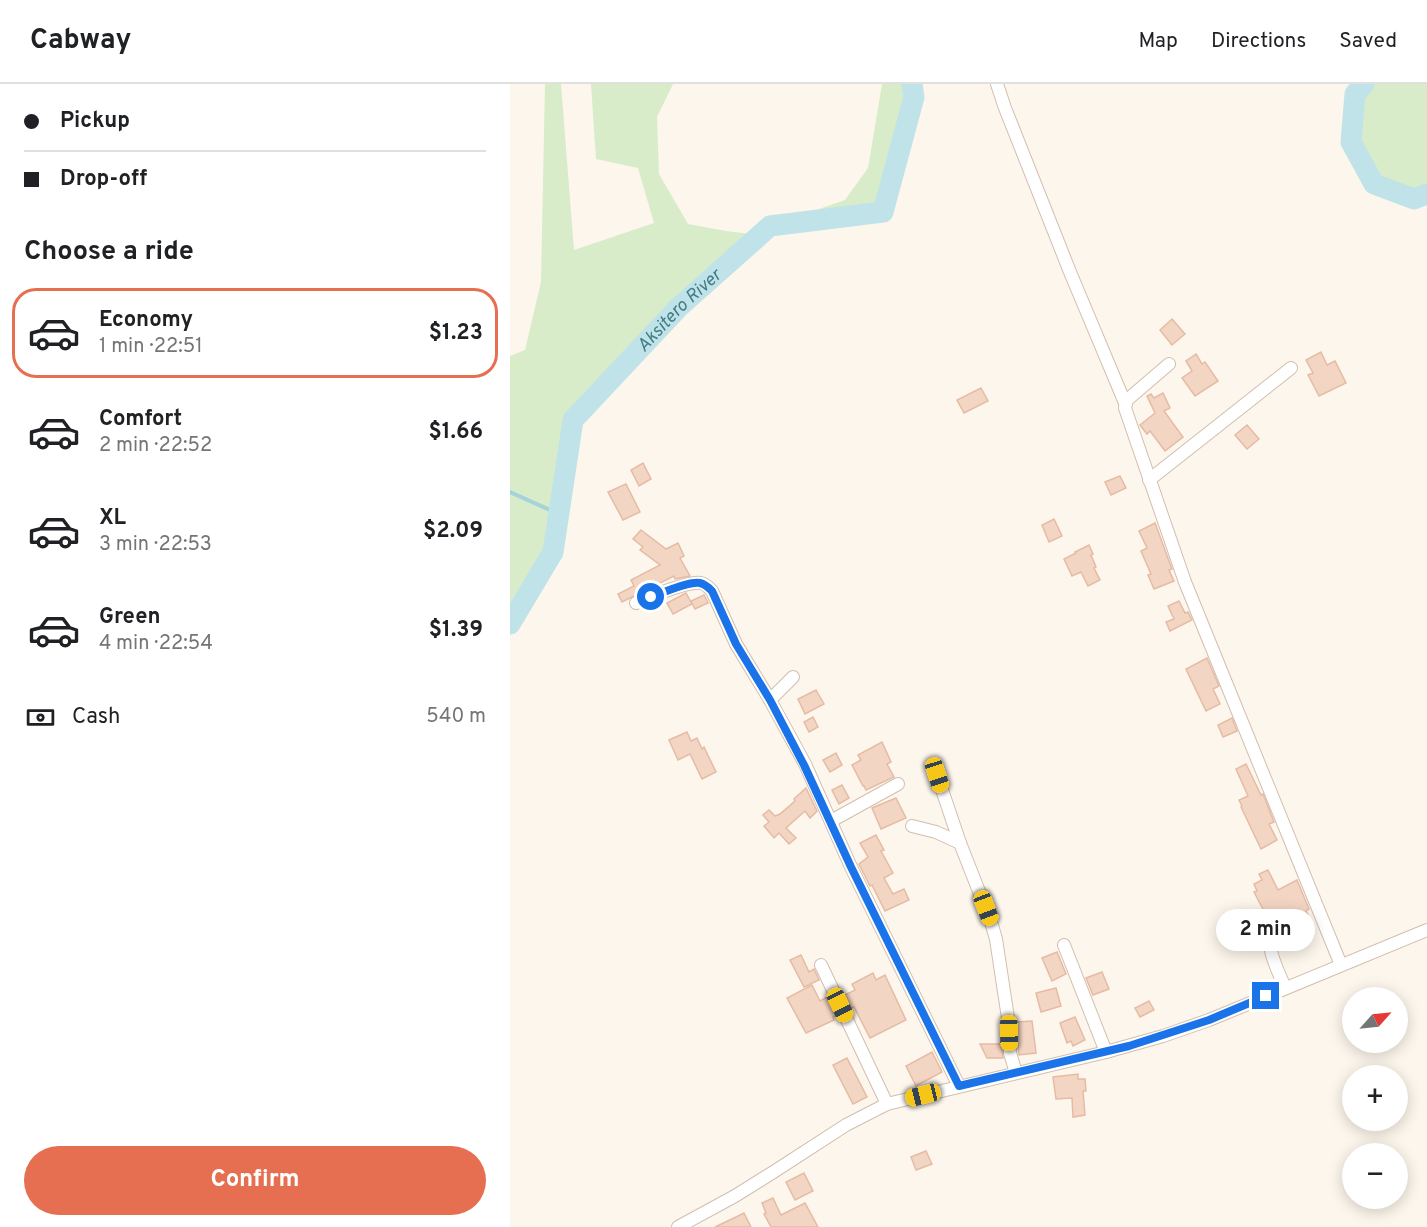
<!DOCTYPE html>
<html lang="en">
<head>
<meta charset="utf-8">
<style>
  body { margin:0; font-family:Overpass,sans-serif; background:#f2f2f2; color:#202124; height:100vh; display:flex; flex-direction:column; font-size:22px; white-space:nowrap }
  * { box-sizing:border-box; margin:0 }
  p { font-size:20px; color:#757577 }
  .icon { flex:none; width:33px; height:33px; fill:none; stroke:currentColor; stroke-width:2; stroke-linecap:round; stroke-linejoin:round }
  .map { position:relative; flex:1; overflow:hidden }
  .panel { display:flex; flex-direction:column; background:#fff; width:510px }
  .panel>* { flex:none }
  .banner { display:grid; align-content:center; height:132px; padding:0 24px; background:#fff }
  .needle { width:39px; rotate:63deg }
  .fabs { position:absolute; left:832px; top:903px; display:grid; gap:12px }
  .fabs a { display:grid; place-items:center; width:66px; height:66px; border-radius:50%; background:#fff; box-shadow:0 3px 15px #0003; font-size:30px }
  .end { position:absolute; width:27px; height:27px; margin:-14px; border:8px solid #1a73e8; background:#fff; box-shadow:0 0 0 3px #fff }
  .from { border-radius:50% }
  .bubble { position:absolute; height:42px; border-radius:21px; background:#fff; box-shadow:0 3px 15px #0003; font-size:20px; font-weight:700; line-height:42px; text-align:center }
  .car { position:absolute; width:18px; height:36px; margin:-18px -9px; border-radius:8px; box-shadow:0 0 4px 2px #0007; background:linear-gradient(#f5c518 24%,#345 0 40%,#f5c518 0 76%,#345 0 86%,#f5c518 0) }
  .banner b { display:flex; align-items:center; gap:21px; height:57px; font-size:22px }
  .banner b+b { border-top:2px solid #e0e0e0 }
  .banner i { width:15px; height:15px; background:#202124 }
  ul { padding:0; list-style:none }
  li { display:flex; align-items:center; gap:18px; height:90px; margin:0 12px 9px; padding:0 12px; border:3px solid transparent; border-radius:24px }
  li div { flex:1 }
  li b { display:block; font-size:22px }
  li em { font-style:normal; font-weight:700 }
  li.active { border-color:#e76f51 }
  li>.icon { width:54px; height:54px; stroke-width:1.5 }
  h2 { padding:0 24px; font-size:27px; line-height:72px }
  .pay { display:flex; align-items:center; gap:15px; height:66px; padding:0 24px; font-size:22px }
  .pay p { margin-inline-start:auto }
  .button { display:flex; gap:12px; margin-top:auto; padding:12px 24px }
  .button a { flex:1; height:69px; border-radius:36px; background:#e76f51; color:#fff; font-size:24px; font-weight:700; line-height:69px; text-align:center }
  header { display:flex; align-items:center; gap:36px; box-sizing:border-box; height:84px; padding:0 30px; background:#fff; border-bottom:2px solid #e0e0e0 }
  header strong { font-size:28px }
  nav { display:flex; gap:33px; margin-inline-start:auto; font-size:21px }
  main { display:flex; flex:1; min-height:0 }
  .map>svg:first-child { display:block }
</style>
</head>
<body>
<header>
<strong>Cabway</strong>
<nav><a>Map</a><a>Directions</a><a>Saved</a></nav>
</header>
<main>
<section class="panel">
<div class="banner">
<b><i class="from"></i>Pickup</b>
<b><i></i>Drop-off</b>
</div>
<h2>Choose a ride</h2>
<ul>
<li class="active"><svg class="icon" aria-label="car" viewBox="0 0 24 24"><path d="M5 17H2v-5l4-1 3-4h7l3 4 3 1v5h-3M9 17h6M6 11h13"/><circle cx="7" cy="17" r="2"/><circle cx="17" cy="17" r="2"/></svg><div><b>Economy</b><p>1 min · 22:51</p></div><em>$1.23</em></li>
<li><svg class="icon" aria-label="car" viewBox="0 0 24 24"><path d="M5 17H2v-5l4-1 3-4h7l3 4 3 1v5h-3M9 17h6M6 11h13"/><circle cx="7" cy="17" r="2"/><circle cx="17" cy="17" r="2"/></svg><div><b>Comfort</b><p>2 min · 22:52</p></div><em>$1.66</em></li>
<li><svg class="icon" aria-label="car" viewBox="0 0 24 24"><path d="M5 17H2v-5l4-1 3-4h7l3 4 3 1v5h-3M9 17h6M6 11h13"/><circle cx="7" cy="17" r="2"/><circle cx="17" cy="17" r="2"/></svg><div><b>XL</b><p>3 min · 22:53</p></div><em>$2.09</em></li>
<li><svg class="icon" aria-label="car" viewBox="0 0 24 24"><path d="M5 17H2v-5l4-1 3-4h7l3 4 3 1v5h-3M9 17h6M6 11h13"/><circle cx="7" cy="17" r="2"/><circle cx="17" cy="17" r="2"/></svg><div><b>Green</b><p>4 min · 22:54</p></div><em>$1.39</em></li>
</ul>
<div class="pay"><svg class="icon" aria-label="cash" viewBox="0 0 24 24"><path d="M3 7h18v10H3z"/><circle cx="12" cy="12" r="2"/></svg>Cash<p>540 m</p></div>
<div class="button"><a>Confirm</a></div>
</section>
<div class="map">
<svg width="917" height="1143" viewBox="0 0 917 1143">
  <rect width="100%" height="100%" fill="#fdf6ec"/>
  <g fill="#d8ecc9">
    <polygon points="35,0 51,0 64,166 144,139 128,84 86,75 81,0 163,0 147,33 149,90 178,140 216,147 250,151 63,336 43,468 0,540 0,272 15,266 31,198"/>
    <polygon points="372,0 402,0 404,13 373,128 260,142 335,116 358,84"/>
    <polygon points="854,0 917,0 917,110 904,115 864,100 841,58 845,10"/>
  </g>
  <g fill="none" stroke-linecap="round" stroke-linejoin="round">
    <polyline stroke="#a5d3da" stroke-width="4" points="0,408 49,430"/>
    <g stroke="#bfe3e8" stroke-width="21">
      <polyline points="854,0 845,10 841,58 864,100 904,115 917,110"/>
      <path id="s1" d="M0 540 43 468 63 336 168 224 260 142 373 128 404 13 402 0"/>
    </g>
  </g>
  <g fill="#f3d5c3" stroke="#e6bba3" stroke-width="1.5">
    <polygon points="662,235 675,250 662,261 650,246"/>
    <polygon points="811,268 817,281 825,277 836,299 809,312 798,291 803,289 796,276"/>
    <polygon points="686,270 692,280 695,278 708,297 685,312 672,294 682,287 676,277"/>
    <polygon points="471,304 478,317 454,329 447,316"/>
    <polygon points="653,309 660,324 654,327 673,353 655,367 640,347 637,350 630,341 645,329 637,312 641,310 644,314"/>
    <polygon points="737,341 749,355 737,365 725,351"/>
    <polygon points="133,379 141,395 129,402 121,386"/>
    <polygon points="610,392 616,404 601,411 595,398"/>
    <polygon points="116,400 130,428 113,436 98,408"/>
    <polygon points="544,435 552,452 539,458 532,441"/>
    <polygon points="645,439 662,485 659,486 664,497 644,505 638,491 641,490 631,467 637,464 629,447"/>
    <polygon points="131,446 156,465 168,459 174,472 170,474 180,492 165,495 164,492 112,518 108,510 124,502 121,496 150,481 130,466 133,463 123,455"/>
    <polygon points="579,461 583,470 581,471 586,483 584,484 590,496 578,502 571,488 562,492 554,475 566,469 565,468"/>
    <polygon points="176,509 182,520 163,530 157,519"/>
    <polygon points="194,511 198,519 185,525 181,517"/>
    <polygon points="669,517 675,529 678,528 682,536 660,547 656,538 664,535 658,522"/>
    <polygon points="697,574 709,602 703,605 710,620 696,627 676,585"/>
    <polygon points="306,606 314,620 295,630 288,615"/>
    <polygon points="303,633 308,643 299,648 294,638"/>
    <polygon points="722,634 727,647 713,653 708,641"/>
    <polygon points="177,648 181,657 187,654 192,665 194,663 206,688 192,695 180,670 168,676 159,656"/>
    <polygon points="372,658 381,678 377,680 384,693 356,706 354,702 353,702 342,681 351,676 348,671"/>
    <polygon points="326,669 332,681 320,688 313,676"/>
    <polygon points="736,680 751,711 753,710 764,738 759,740 767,756 751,765 731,723 732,722 729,716 738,712 726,685"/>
    <polygon points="332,701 339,714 329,720 322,706"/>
    <polygon points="296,704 307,727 300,734 295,727 276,744 286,754 279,760 269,749 264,754 254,742 259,738 253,731 259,726 265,732 270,730 285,717 284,715"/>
    <polygon points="386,714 396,734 371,745 362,724"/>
    <polygon points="366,751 374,766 371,767 383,789 374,794 383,810 394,805 399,816 375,827 362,801 360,802 349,780 358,773 350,759"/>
    <polygon points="758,786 768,806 787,796 799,825 796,827 802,839 799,841 802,847 787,855 775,831 768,834 763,832 757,833 744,808 747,807 744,800 752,796 749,790"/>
    <polygon points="547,868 556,890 542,897 532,874"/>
    <polygon points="291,871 299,888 304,885 309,896 294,903 280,876"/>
    <polygon points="592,888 599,905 583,911 576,894"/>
    <polygon points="363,889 366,896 375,891 396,936 360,954 344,923 341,924 335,911 345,906 342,900"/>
    <polygon points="302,901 310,917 317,913 326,932 323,933 324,936 296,949 277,914"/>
    <polygon points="546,904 551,922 531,928 526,909"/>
    <polygon points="639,917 644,926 630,933 625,924"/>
    <polygon points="565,933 575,956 563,962 561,957 557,959 550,939"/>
    <polygon points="522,937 526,969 509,971 506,938"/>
    <polygon points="470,960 491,960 493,974 477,974"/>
    <polygon points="422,968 432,988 406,1002 396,982"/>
    <polygon points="337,974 357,1013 343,1020 323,981"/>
    <polygon points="568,990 568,995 575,995 576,1007 573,1007 575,1031 563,1033 562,1014 546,1015 543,993"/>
    <polygon points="416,1067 422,1080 406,1086 401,1073"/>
    <polygon points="294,1089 303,1107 285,1116 276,1098"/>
    <polygon points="263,1114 271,1131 295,1119 308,1143 261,1143 254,1130 256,1129 252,1119"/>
    <polygon points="234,1129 241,1143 205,1143 224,1134"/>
  </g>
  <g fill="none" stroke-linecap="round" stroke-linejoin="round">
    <defs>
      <g id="minor">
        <polyline points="487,0 495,24 560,188 615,319"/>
        <polyline points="659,280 617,316 615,324 675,498 831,881"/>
        <polyline points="639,396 781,284"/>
        <path d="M126 519C140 513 177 497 191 499 196 500 199 504 202 507L226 560 260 616 295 680 341 783 449 1002"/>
        <polyline points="260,616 283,593"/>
        <polyline points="427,691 450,759 481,838 486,855 498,934 500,969 506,989"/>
        <polyline points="321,737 388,700"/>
        <polyline points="402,742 426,748 450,759"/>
        <path d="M762 840C755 865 766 881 775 904"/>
        <polyline points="554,861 596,968"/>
        <polyline points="311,881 377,1020"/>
        <polyline points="168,1143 225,1112 265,1087 336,1041 377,1020 596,968 653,952 699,936 917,846"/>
      </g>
    </defs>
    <use href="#minor" stroke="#d1beb0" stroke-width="14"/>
    <use href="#minor" stroke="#fff" stroke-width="12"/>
  </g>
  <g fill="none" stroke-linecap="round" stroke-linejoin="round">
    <path stroke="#1a73e8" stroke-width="8" d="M141 513C152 509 179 497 190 499 195 500 199 504 202 507L226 560 260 616 294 681 341 783 449 1002 619 962 699 936 756 912"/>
  </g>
  <g text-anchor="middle" stroke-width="4.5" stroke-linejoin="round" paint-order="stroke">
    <g font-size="18" font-style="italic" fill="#437c86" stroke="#fffaf3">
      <text dy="6" stroke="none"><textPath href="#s1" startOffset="370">Aksitero River</textPath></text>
    </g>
  </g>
</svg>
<div class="fabs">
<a><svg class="needle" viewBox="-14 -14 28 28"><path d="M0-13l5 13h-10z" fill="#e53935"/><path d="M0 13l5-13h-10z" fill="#757577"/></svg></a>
<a>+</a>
<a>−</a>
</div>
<i class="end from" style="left:141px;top:513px"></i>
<i class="end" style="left:756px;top:912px"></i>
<div class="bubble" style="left:706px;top:825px;width:99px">2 min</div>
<i class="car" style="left:427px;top:691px;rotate:162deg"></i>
<i class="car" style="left:476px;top:824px;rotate:159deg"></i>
<i class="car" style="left:330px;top:921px;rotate:154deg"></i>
<i class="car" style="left:499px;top:949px;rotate:179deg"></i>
<i class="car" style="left:413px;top:1011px;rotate:256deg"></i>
</div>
</main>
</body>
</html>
